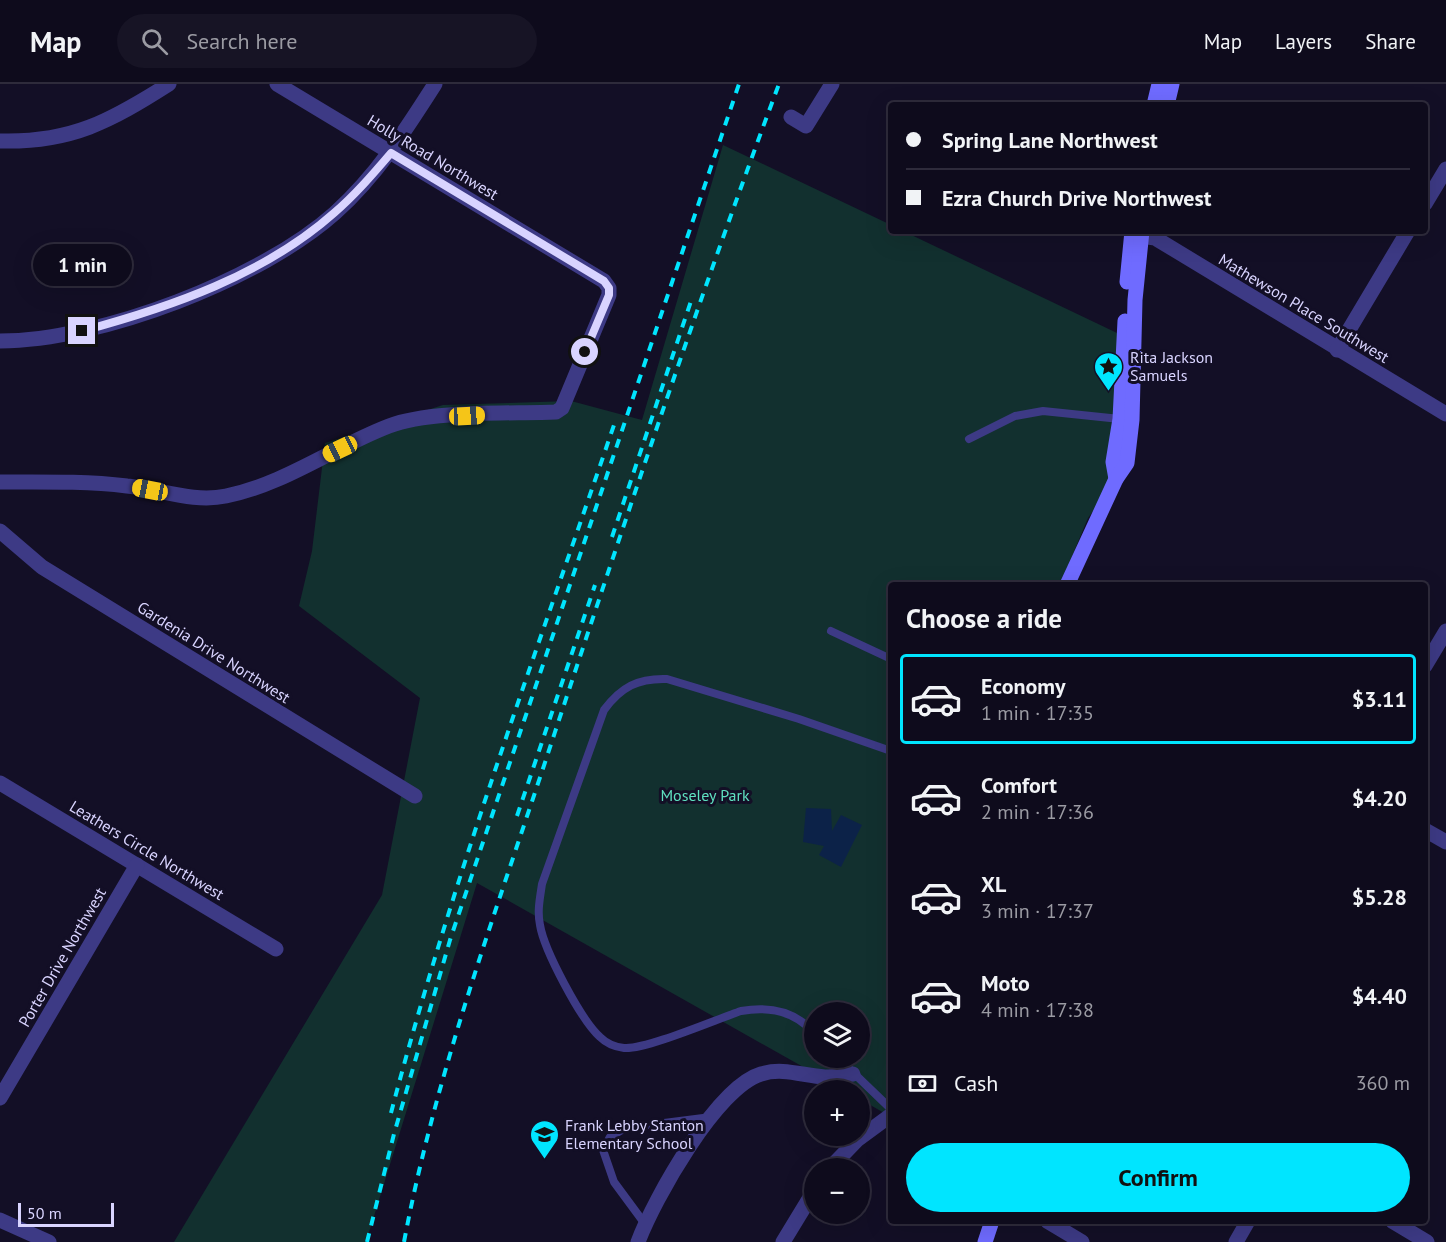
<!DOCTYPE html>
<html lang="en">
<head>
<meta charset="utf-8">
<style>
  body { margin:0; font-family:"PT Sans",sans-serif; background:#171425; color:#f1f3f6; height:100vh; display:flex; flex-direction:column; font-size:22px; white-space:nowrap }
  * { box-sizing:border-box; margin:0 }
  p { font-size:20px; color:#9b9ba3 }
  .icon { flex:none; width:33px; height:33px; fill:none; stroke:currentColor; stroke-width:2; stroke-linecap:round; stroke-linejoin:round }
  .map { position:relative; flex:1; overflow:hidden }
  .sheet { position:absolute; left:888px; top:498px; width:540px; height:642px; display:flex; flex-direction:column; background:#0e0b1c; border-radius:6px; box-shadow:0 6px 24px #0002,0 0 0 2px #2e2b3b }
  .sheet>* { flex:none }
  .guide { position:absolute; left:888px; top:18px; width:540px; height:132px; border-radius:6px; box-shadow:0 6px 24px #0002,0 0 0 2px #2e2b3b; display:grid; align-content:center; height:132px; padding:0 18px; background:#0e0b1c }
  .fabs { position:absolute; left:804px; top:918px; display:grid; gap:12px }
  .fabs a { display:grid; place-items:center; width:66px; height:66px; border-radius:50%; background:#0e0b1c; box-shadow:0 6px 24px #0002,0 0 0 2px #2e2b3b; font-size:30px }
  .scale { position:absolute; left:18px; bottom:15px; width:96px; box-sizing:border-box; padding-left:6px; border:3px solid #d9d4ff; border-top:0; font-size:16px; line-height:21px; white-space:nowrap; color:#d9d4ff; -webkit-text-stroke:4px #130f26; paint-order:stroke }
  .end { position:absolute; width:27px; height:27px; margin:-14px; border:8px solid #d9d4ff; background:#111; box-shadow:0 0 0 3px #111 }
  .from { border-radius:50% }
  .bubble { position:absolute; height:42px; border-radius:21px; background:#0e0b1c; box-shadow:0 6px 24px #0002,0 0 0 2px #2e2b3b; font-size:20px; font-weight:700; line-height:42px; text-align:center }
  .car { position:absolute; width:18px; height:36px; margin:-18px -9px; border-radius:8px; box-shadow:0 0 4px 2px #0007; background:linear-gradient(#f5c518 24%,#345 0 40%,#f5c518 0 76%,#345 0 86%,#f5c518 0) }
  .guide b { display:flex; align-items:center; gap:21px; height:57px; font-size:22px }
  .guide b+b { border-top:2px solid #2e2b3b }
  .guide i { width:15px; height:15px; background:#f1f3f6 }
  ul { padding:0; list-style:none }
  li { display:flex; align-items:center; gap:18px; height:90px; margin:0 12px 9px; padding:0 6px; border:3px solid transparent; border-radius:6px }
  li div { flex:1 }
  li b { display:block; font-size:22px }
  li em { font-style:normal; font-weight:700 }
  li.selected { border-color:#00e5ff }
  li>.icon { width:54px; height:54px; stroke-width:1.5 }
  h2 { padding:0 18px; font-size:27px; line-height:72px }
  .pay { display:flex; align-items:center; gap:15px; height:66px; padding:0 18px; font-size:22px }
  .pay p { margin-inline-start:auto }
  .cta { display:flex; gap:12px; margin-top:auto; padding:12px 18px }
  .cta a { flex:1; height:69px; border-radius:36px; background:#00e5ff; color:#111; font-size:24px; font-weight:700; line-height:69px; text-align:center }
  header { display:flex; align-items:center; gap:36px; box-sizing:border-box; height:84px; padding:0 30px; background:#0e0b1c; border-bottom:2px solid #2e2b3b }
  header strong { font-size:28px }
  nav { display:flex; gap:33px; margin-inline-start:auto; font-size:21px }
  .search { width:420px; height:54px; background:#171425; display:flex; align-items:center; gap:15px; box-sizing:border-box; padding:0 21px; border-radius:33px; color:#9b9ba3; font-size:22px }
  .map>svg:first-child { display:block }
</style>
</head>
<body>
<header>
<strong>Map</strong>
<div class="search"><svg class="icon" aria-label="search" viewBox="0 0 24 24"><circle cx="10" cy="10" r="6"/><path d="M15 15l6 6"/></svg>Search here</div>
<nav><a>Map</a><a>Layers</a><a>Share</a></nav>
</header>
<div class="map">
<svg width="1446" height="1158" viewBox="0 0 1446 1158">
  <rect width="100%" height="100%" fill="#130f26"/>
  <path fill="#12302f" fill-rule="evenodd" d="M723 61 891 141V147H903L1117 249 1132 374 1088 434 1060 501H891V1033L860 1015V1006H844L477 799 366 1158H174L382 811 420 614 299 522 312 467 325 359 443 321 571 317 642 336ZM814 928H860V974H814Z"/>
  <polygon fill="#0c2248" points="806,724 831,725 832,747 841,731 862,741 841,783 819,771 824,762 803,758"/>
  <g fill="none" stroke-linecap="round" stroke-linejoin="round">
    <g stroke="#3d3a85" stroke-width="8">
      <polyline points="969,355 1015,332 1043,327 1120,335"/>
      <polyline points="831,547 891,575"/>
      <path d="M814 949C795 927 769 922 741 927 717 935 645 966 624 964 615 963 606 959 600 953 581 936 544 866 540 841 537 827 540 814 542 800L604 626C621 603 638 594 667 595L799 635 891 667"/>
      <polyline points="838,974 891,1025"/>
      <polyline points="645,1140 614,1098 603,1066 610,1053 625,1044 711,1033"/>
    </g>
    <g stroke="#3d3a85" stroke-width="15">
      <polyline points="791,33 806,42 832,0"/>
      <path d="M0 57C71 59 111 37 169 0"/>
      <polyline points="1425,120 1446,85"/>
      <polyline points="1141,152 1155,154 1446,330"/>
      <path d="M0 257C100 257 261 195 335 129 377 91 405 47 435 0"/>
      <polyline points="1337,266 1408,147"/>
      <path d="M0 398C43 398 85 397 127 402 160 405 193 419 226 412 285 400 334 363 389 342 430 326 510 330 556 328L562 324 609 211V204L604 197 277 0"/>
      <polyline points="0,447 42,483 415,712"/>
      <polyline points="1425,582 1446,547"/>
      <polyline points="0,699 276,865"/>
      <polyline points="1425,746 1446,758"/>
      <polyline points="0,1014 137,781"/>
      <polyline points="830,1084 857,1056 891,1031"/>
      <polyline points="1047,1137 1082,1158"/>
      <polyline points="1392,1137 1427,1158"/>
      <path d="M638 1158C654 1115 717 1003 761 990 783 983 804 992 825 993 834 993 844 991 853 990"/>
      <polyline points="783,1158 814,1107"/>
      <polyline points="1236,1158 1248,1137"/>
    </g>
    <polyline stroke="#3d3a85" stroke-width="15" points="0,1136 49,1158"/>
    <g stroke="#6f6bff" stroke-width="15">
      <polyline points="1154,21 1159,0"/>
      <polyline points="1167,21 1172,0"/>
      <polyline points="1127,198 1132,147"/>
      <polyline points="1116,395 1113,378 1120,335 1125,237"/>
      <polyline points="1067,501 1116,395 1127,379 1132,336 1135,216 1142,147"/>
      <polyline points="985,1158 992,1137"/>
    </g>
    <g stroke="#00e5ff" stroke-width="4" stroke-dasharray="9 8" stroke-linecap="butt">
      <polyline points="612,453 692,214"/>
      <polyline points="517,732 595,501"/>
      <path d="M391 1029C452 796 536 569 614 341"/>
      <polyline points="367,1158 394,1050 450,856 739,0"/>
      <path d="M404 1158C437 983 500 817 555 648 627 431 699 214 779 0"/>
    </g>
  </g>
  <g fill="none" stroke-linecap="round" stroke-linejoin="round">
    <path stroke="#d9d4ff" stroke-width="8" d="M82 247C171 223 264 191 334 129 355 111 373 90 391 69L604 197 609 204V211L585 268"/>
  </g>
  <defs>
    <symbol id="sight-pin" viewBox="-11 -11 22 30"><path d="M0 17L-7.5 6A9.5 9.5 0 1 1 7.5 6Z" fill="#00e5ff" stroke="#130f26"/><path d="M0-6L1.8-2.2L6-1.7L2.9 1.2L3.7 5.4L0 3.3L-3.7 5.4L-2.9 1.2L-6-1.7L-1.8-2.2Z" fill="#111"/></symbol>
    <symbol id="school-pin" viewBox="-11 -11 22 30"><path d="M0 17L-7.5 6A9.5 9.5 0 1 1 7.5 6Z" fill="#00e5ff" stroke="#130f26"/><path d="M0-5L7-2L0 1L-7-2ZM-4 1L0 2.5L4 1V4Q0 6-4 4Z" fill="#111"/></symbol>
  </defs>
  <g fill-rule="evenodd">
    <use href="#sight-pin" x="1092" y="266" width="33" height="45"/>
    <use href="#school-pin" x="528" y="1034" width="33" height="45"/>
  </g>
  <g text-anchor="middle" stroke-width="6" stroke-linejoin="round" paint-order="stroke">
    <g font-size="16" fill="#d9d4ff" stroke="#130f26">
      <text transform="translate(433 73) rotate(31)" y="6">Holly Road Northwest</text>
      <text transform="translate(1304 224) rotate(31)" y="6">Mathewson Place Southwest</text>
      <text transform="translate(214 568) rotate(32)" y="6">Gardenia Drive Northwest</text>
      <text transform="translate(147 766) rotate(31)" y="6">Leathers Circle Northwest</text>
      <text transform="translate(62 873) rotate(-60)" y="6">Porter Drive Northwest</text>
    </g>
    <g font-size="16" fill="#d9d4ff" stroke="#130f26" text-anchor="start">
      <text x="1130" y="279">Rita Jackson<tspan x="1130" dy="18">Samuels</tspan></text>
      <text x="565" y="1047">Frank Lebby Stanton<tspan x="565" dy="18">Elementary School</tspan></text>
    </g>
    <g font-size="16" fill="#5fe0c0" stroke="#130f26">
      <text x="705" y="717">Moseley Park</text>
    </g>
  </g>
</svg>
<div class="fabs">
<a><svg class="icon" aria-label="layers" viewBox="0 0 24 24"><path d="M12 4l9 5-9 5-9-5zM3 14l9 5 9-5"/></svg></a>
<a>+</a>
<a>−</a>
</div>
<div class="scale">50 m</div>
<i class="end from" style="left:585px;top:268px"></i>
<i class="end" style="left:82px;top:247px"></i>
<div class="bubble" style="left:33px;top:160px;width:99px">1 min</div>
<i class="car" style="left:467px;top:332px;rotate:87deg"></i>
<i class="car" style="left:340px;top:365px;rotate:245deg"></i>
<i class="car" style="left:150px;top:406px;rotate:281deg"></i>
<div class="guide">
<b><i class="from"></i>Spring Lane Northwest</b>
<b><i></i>Ezra Church Drive Northwest</b>
</div>
<section class="sheet">
<h2>Choose a ride</h2>
<ul>
<li class="selected"><svg class="icon" aria-label="car" viewBox="0 0 24 24"><path d="M5 17H2v-5l4-1 3-4h7l3 4 3 1v5h-3M9 17h6M6 11h13"/><circle cx="7" cy="17" r="2"/><circle cx="17" cy="17" r="2"/></svg><div><b>Economy</b><p>1 min · 17:35</p></div><em>$3.11</em></li>
<li><svg class="icon" aria-label="car" viewBox="0 0 24 24"><path d="M5 17H2v-5l4-1 3-4h7l3 4 3 1v5h-3M9 17h6M6 11h13"/><circle cx="7" cy="17" r="2"/><circle cx="17" cy="17" r="2"/></svg><div><b>Comfort</b><p>2 min · 17:36</p></div><em>$4.20</em></li>
<li><svg class="icon" aria-label="car" viewBox="0 0 24 24"><path d="M5 17H2v-5l4-1 3-4h7l3 4 3 1v5h-3M9 17h6M6 11h13"/><circle cx="7" cy="17" r="2"/><circle cx="17" cy="17" r="2"/></svg><div><b>XL</b><p>3 min · 17:37</p></div><em>$5.28</em></li>
<li><svg class="icon" aria-label="car" viewBox="0 0 24 24"><path d="M5 17H2v-5l4-1 3-4h7l3 4 3 1v5h-3M9 17h6M6 11h13"/><circle cx="7" cy="17" r="2"/><circle cx="17" cy="17" r="2"/></svg><div><b>Moto</b><p>4 min · 17:38</p></div><em>$4.40</em></li>
</ul>
<div class="pay"><svg class="icon" aria-label="cash" viewBox="0 0 24 24"><path d="M3 7h18v10H3z"/><circle cx="12" cy="12" r="2"/></svg>Cash<p>360 m</p></div>
<div class="cta"><a>Confirm</a></div>
</section>
</div>
</body>
</html>
